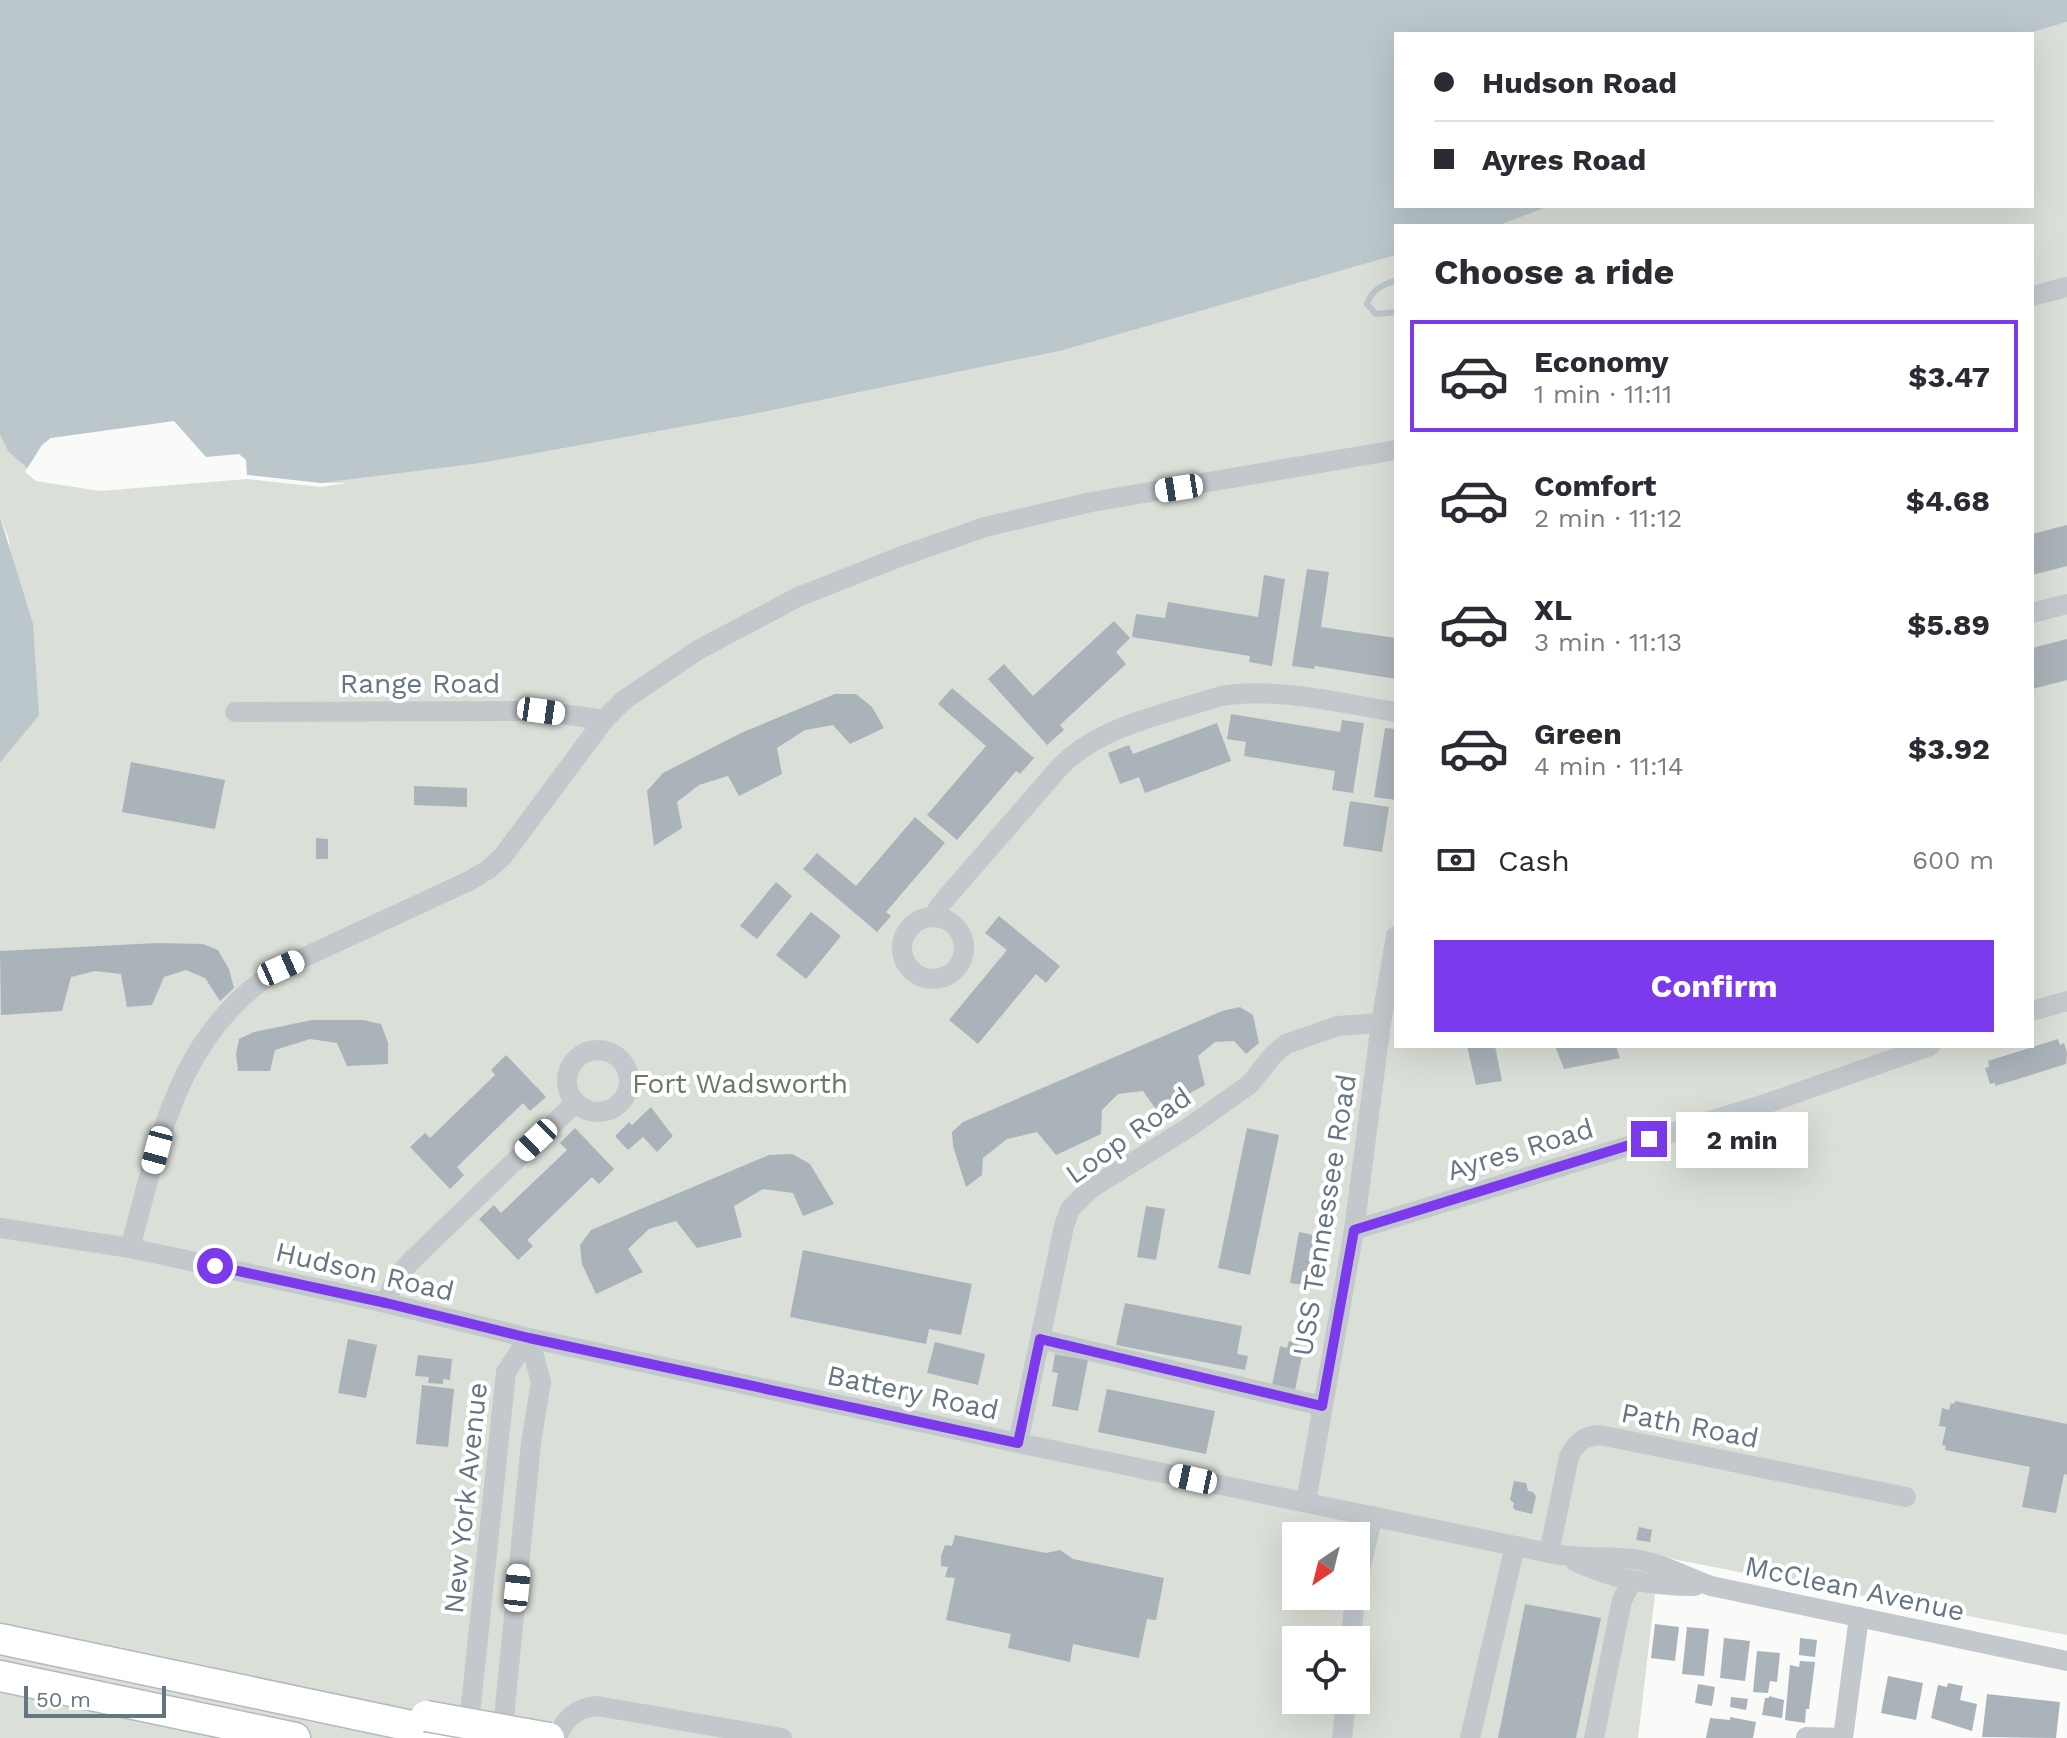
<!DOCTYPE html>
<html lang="en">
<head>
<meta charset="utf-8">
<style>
  body { margin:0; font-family:"Work Sans",sans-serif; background:#f2f2f3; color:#2b2b33; height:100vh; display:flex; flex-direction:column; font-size:30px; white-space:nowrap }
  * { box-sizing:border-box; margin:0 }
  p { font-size:26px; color:#7c7c81 }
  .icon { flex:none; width:44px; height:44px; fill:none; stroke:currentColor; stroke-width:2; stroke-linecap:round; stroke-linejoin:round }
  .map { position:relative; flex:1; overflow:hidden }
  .panel { position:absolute; left:1394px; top:224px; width:640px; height:824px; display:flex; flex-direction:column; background:#fff; border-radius:0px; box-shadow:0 8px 32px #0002 }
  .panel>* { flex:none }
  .guide { position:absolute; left:1394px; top:32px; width:640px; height:176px; border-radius:0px; box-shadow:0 8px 32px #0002; display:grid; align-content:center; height:176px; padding:0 40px; background:#fff }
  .needle { width:52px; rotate:215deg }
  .fabs { position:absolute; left:1282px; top:1522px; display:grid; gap:16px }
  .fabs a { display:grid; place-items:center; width:88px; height:88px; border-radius:0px; background:#fff; box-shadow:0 8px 32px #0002; font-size:40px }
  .scale { position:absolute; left:24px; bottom:20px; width:142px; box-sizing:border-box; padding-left:8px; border:4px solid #657683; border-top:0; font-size:22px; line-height:28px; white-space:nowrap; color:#657683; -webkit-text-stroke:6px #fff; paint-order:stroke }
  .end { position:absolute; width:36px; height:36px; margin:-18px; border:10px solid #7c3aed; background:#fff; box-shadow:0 0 0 4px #fff }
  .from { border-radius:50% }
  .bubble { position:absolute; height:56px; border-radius:0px; background:#fff; box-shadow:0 8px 32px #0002; font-size:26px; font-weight:700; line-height:56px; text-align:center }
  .car { position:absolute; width:24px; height:48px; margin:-24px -12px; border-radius:10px; box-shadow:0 0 6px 2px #0007; background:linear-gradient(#fff 24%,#345 0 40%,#fff 0 76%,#345 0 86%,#fff 0) }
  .guide b { display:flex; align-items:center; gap:28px; height:76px; font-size:30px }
  .guide b+b { border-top:2px solid #e1e1e2 }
  .guide i { width:20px; height:20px; background:#2b2b33 }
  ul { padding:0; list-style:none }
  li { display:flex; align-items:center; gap:24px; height:112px; margin:0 16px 12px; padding:0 24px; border:4px solid transparent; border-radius:0px }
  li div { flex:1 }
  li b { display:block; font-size:30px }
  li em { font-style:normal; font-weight:700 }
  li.selected { border-color:#7c3aed }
  li>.icon { width:72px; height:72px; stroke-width:1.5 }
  h2 { padding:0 40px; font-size:36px; line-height:96px }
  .pay { display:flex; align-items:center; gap:20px; height:88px; padding:0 40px; font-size:30px }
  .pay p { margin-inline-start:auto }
  .cta { display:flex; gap:16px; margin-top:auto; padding:16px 40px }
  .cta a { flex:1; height:92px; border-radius:0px; background:#7c3aed; color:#fff; font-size:32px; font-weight:700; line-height:92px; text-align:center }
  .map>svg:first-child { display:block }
</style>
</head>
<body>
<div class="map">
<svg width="2067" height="1738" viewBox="0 0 2067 1738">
  <rect width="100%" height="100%" fill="#fafaf8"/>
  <path fill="#dadfd7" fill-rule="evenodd" d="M2067 22V1635L1667 1558 1655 1594 1638 1738H0V763L39 714 8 537 0 517V435L8 451 158 478 412 471 481 463 753 414 1060 351 1396 255V1046H2032V226H1497L1550 206H2032V34H2026ZM1296 1536H1356V1596H1296ZM1296 1640H1356V1700H1296Z"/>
  <g fill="#bbc7cb">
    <polygon points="0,0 2067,0 2067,22 2026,34 1396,34 1396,206 1550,206 1497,226 1396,226 1396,255 1060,351 753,414 481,463 320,483 247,475 37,477 8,451 0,435"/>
    <polygon points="0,517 33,624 39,715 0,763"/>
  </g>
  <polygon fill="#fafaf8" points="174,421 206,457 239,454 246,460 247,475 320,483 348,483 320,487 247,479 100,491 36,481 25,472 42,445 51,438"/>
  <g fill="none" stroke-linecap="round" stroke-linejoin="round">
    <path stroke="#bbc7cb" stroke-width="6" d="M1396 281C1382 284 1372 290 1367 304L1376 314 1396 312"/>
  </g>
  <g fill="#aab3b9">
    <polygon points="2067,525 2067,566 2032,575 2032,534"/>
    <polygon points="1307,569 1329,572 1321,627 1396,638 1396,679 1315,666 1314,669 1292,666"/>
    <polygon points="1264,575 1285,579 1272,666 1249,662 1250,656 1132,637 1136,614 1165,618 1168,602 1258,617"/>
    <polygon points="1114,621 1130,638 1116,652 1126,664 1060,725 1064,730 1047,745 988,679 1004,664 1033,696"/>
    <polygon points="2067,639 2067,680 2032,689 2032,648"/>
    <polygon points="952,688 1034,758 1020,774 1016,771 957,840 927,815 986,746 938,704"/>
    <polygon points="835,694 856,694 872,707 884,728 850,744 833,725 805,730 777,748 782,774 739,796 728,776 699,785 677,802 682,828 654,846 647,791 663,773 741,733"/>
    <polygon points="1231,714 1340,732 1342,720 1364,723 1353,793 1332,790 1335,771 1244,756 1246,742 1227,739"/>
    <polygon points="1217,723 1231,761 1145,793 1139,777 1120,784 1108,753 1129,745 1133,754"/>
    <polygon points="1385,728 1396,729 1396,800 1374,797"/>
    <polygon points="131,762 225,780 215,829 122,812"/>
    <polygon points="414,786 467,788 467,807 414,805"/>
    <polygon points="1350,801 1389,807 1382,852 1343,846"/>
    <polygon points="915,817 945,843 886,912 891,916 877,932 803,869 817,853 856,886"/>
    <polygon points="316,838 328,839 328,859 316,859"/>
    <polygon points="776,882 792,896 757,939 740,926"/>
    <polygon points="811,912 841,936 806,979 776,955"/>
    <polygon points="999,916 1060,966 1046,983 1036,974 978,1044 949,1020 1007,950 985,933"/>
    <polygon points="158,943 203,944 218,950 229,969 234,988 220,1001 205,978 186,970 164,977 152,1005 127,1007 121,974 95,971 71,977 62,1011 1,1015 0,951"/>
    <polygon points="1240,1007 1253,1015 1259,1043 1246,1054 1234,1041 1215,1042 1198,1056 1205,1085 1157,1111 1143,1091 1118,1094 1102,1110 1101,1134 1056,1155 1037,1132 1007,1139 983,1158 982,1175 966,1187 953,1146 952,1132 963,1122 1222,1011"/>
    <polygon points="312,1020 363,1020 381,1024 388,1043 388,1064 347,1066 337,1043 310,1039 275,1050 270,1071 238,1071 236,1054 239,1039 254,1032"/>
    <polygon points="2058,1039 2060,1045 2064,1043 2067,1053 2066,1064 1995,1086 1995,1083 1990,1084 1985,1068 1989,1067 1988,1061"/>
    <polygon points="1467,1046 1495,1046 1502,1081 1476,1085"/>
    <polygon points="1555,1046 1616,1046 1620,1058 1564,1069"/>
    <polygon points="506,1055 546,1097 530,1111 523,1103 457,1167 464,1175 450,1189 410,1147 425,1133 430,1138 495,1075 491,1070"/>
    <polygon points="651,1107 673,1136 657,1152 643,1137 628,1150 615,1136 629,1122 632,1125"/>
    <polygon points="575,1128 614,1169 599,1184 592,1177 527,1240 533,1246 518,1260 479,1219 494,1205 501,1213 567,1150 560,1143"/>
    <polygon points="1247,1128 1279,1135 1250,1275 1218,1268"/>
    <polygon points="792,1154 810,1164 834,1204 803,1216 793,1193 763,1189 734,1206 742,1237 697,1248 676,1221 649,1229 628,1249 643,1272 596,1294 582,1264 580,1245 591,1230 769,1155"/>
    <polygon points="1146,1206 1165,1209 1156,1260 1137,1257"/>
    <polygon points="1299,1232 1319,1236 1310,1286 1290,1283"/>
    <polygon points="803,1250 972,1284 961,1335 929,1329 926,1344 790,1317"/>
    <polygon points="1125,1303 1242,1326 1237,1354 1248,1356 1245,1370 1116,1345"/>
    <polygon points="348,1339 377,1345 366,1398 338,1393"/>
    <polygon points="1289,1341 1298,1343 1296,1349 1303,1351 1295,1390 1272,1385 1280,1346 1287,1348"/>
    <polygon points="935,1342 985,1354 978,1385 927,1373"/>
    <polygon points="1055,1354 1088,1360 1078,1411 1052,1406 1058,1373 1052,1372"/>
    <polygon points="418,1355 452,1359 450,1380 443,1379 443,1384 428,1383 429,1377 415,1376"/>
    <polygon points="422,1385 454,1389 448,1447 416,1444"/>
    <polygon points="1107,1389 1215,1411 1206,1454 1098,1432"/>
    <polygon points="1955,1401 2067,1424 2067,1475 2064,1474 2056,1513 2022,1507 2030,1467 1945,1450 1946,1446 1942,1445 1946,1427 1939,1426 1942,1408 1949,1410 1951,1403 1954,1404"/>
    <polygon points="1514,1481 1526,1483 1528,1491 1533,1492 1536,1496 1532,1514 1515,1510 1513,1507 1514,1503 1510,1500"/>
    <polygon points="1639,1527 1652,1530 1650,1542 1636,1540"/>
    <polygon points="955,1535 1046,1553 1060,1550 1073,1559 1164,1578 1156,1620 1147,1619 1139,1658 1073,1644 1070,1662 1008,1648 1011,1634 946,1620 955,1578 945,1577 948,1567 941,1566 941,1556 945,1545 952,1546"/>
    <polygon points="1525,1604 1601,1618 1576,1738 1498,1738"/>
    <polygon points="1655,1624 1679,1627 1675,1661 1651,1658"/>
    <polygon points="1687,1627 1709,1629 1704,1676 1682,1674"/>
    <polygon points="1724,1638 1750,1641 1745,1681 1720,1678"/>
    <polygon points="1800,1638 1817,1640 1815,1657 1799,1655"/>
    <polygon points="1757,1651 1780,1653 1777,1682 1770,1681 1768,1693 1753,1692"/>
    <polygon points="1800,1661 1815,1662 1809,1709 1806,1709 1805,1723 1785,1720 1790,1665 1799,1667"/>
    <polygon points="1888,1676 1923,1683 1916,1720 1881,1713"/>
    <polygon points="1948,1683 1963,1686 1960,1700 1977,1704 1972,1731 1931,1718 1938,1685 1947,1687"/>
    <polygon points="1698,1684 1715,1687 1712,1706 1695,1703"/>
    <polygon points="1987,1694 2060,1702 2056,1738 1982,1737"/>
    <polygon points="1769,1696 1784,1700 1782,1718 1762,1715 1765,1698 1769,1698"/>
    <polygon points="1731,1697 1748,1699 1746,1710 1730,1707"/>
    <polygon points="1730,1717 1756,1722 1753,1738 1706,1738 1710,1718 1730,1720"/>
  </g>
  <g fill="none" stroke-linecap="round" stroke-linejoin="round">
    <defs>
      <g id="highway">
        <polyline points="0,1639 454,1735"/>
        <polyline points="0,1676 295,1738"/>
      </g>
    </defs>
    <use href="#highway" stroke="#b4b9bd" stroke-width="33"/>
    <g stroke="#c3c8cc" stroke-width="20">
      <polyline points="2032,296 2067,287"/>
      <polyline points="2032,613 2067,604"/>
      <polyline points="235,712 541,711 604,720"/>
      <path d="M933 917 940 905 1059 768C1100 725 1166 714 1221 696 1279 687 1339 703 1396 712"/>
      <circle cx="933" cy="948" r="31"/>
      <polyline points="2032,1011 2067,1001"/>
      <circle cx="598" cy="1081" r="31"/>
      <path d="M0 1228 130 1248 386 1303 529 1338 1018 1443 1549 1553C1577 1559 1604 1556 1632 1559 1659 1562 1686 1577 1711 1586L2067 1661"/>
      <polyline points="1354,1230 1768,1103 1930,1046"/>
      <path d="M130 1248C160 1140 177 1031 281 968L469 881 489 869 503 856 604 720 624 700 698 650 798 597 902 556 985 527 1091 502 1396 450"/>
      <polyline points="386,1303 395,1280 409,1263 576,1102"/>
      <polyline points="1040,1339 1322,1406"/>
      <polyline points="1018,1443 1064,1226 1070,1209 1090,1189 1188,1128 1250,1084 1273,1055 1286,1044 1338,1026 1381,1023"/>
      <polyline points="1306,1502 1354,1230 1381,1023 1396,936"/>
      <path d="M1549 1553 1569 1457C1576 1442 1584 1436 1600 1435L1906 1497"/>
      <path d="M1575 1561C1613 1580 1653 1586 1695 1586"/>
      <polyline points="1356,1586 1373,1516"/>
      <polyline points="1351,1640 1355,1596"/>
      <polyline points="468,1733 506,1372 529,1338"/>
      <polyline points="1806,1737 1843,1738"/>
      <polyline points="502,1738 531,1443 541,1382 529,1338"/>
      <path d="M557 1738C564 1719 576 1708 597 1706L782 1738"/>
      <polyline points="1342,1738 1346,1700"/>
      <polyline points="1470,1738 1515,1546"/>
      <polyline points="1594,1738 1622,1600 1632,1581"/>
      <polyline points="1843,1738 1859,1617"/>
    </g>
    <use href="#highway" stroke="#fff" stroke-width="30"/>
    <defs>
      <polyline id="highway-bridge" points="426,1716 549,1738"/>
    </defs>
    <use href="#highway-bridge" stroke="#b4b9bd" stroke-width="33" stroke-linecap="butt"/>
    <use href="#highway-bridge" stroke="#fff" stroke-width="30"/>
  </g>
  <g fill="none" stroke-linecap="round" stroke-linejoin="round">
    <polyline stroke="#7c3aed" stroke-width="10" points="215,1266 386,1303 529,1338 1018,1443 1040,1339 1322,1406 1354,1230 1649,1139"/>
  </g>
  <g text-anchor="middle" stroke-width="8" stroke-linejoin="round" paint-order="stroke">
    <g font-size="28" fill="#657683" stroke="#fff">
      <text x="420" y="693">Range Road</text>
      <text transform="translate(1128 1135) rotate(-35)" y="10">Loop Road</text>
      <text transform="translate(1520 1149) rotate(-17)" y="10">Ayres Road</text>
      <text transform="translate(1324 1215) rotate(-81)" y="10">USS Tennessee Road</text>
      <text transform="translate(365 1271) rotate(13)" y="10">Hudson Road</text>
      <text transform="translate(913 1392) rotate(12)" y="10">Battery Road</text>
      <text transform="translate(1690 1425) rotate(11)" y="10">Path Road</text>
      <text transform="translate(465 1498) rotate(-84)" y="10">New York Avenue</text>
      <text transform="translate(1855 1588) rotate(12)" y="10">McClean Avenue</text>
    </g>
    <g font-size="28" fill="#687a64" stroke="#fff">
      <text x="740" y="1093">Fort Wadsworth</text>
    </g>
  </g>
</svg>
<div class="fabs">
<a><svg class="needle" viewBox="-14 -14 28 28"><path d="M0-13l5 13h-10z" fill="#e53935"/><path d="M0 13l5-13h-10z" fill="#7c7c81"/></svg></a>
<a><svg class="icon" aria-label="locate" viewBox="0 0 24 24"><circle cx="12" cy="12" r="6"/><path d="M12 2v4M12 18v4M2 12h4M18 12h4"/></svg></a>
</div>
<div class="scale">50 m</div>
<i class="end from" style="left:215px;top:1266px"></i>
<i class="end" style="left:1649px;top:1139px"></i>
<div class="bubble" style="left:1676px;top:1112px;width:132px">2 min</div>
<i class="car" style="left:1179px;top:488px;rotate:261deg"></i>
<i class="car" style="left:541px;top:711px;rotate:98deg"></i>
<i class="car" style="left:281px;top:968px;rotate:66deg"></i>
<i class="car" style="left:536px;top:1140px;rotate:226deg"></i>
<i class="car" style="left:157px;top:1150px;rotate:195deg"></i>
<i class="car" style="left:1193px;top:1479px;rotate:282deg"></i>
<i class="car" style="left:517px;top:1588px;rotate:6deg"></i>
<div class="guide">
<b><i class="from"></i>Hudson Road</b>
<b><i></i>Ayres Road</b>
</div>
<section class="panel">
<h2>Choose a ride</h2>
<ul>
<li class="selected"><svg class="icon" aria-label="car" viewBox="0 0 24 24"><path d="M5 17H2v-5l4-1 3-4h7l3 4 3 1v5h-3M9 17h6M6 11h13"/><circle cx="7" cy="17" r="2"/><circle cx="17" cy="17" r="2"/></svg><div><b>Economy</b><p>1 min · 11:11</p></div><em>$3.47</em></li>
<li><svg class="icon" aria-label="car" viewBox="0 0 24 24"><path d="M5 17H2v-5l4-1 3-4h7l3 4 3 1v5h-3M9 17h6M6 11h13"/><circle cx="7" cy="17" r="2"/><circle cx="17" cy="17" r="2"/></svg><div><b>Comfort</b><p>2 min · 11:12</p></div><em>$4.68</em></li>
<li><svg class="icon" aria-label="car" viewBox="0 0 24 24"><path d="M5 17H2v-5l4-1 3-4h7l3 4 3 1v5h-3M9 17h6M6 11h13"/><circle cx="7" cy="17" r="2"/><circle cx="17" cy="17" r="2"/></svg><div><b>XL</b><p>3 min · 11:13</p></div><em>$5.89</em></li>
<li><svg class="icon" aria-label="car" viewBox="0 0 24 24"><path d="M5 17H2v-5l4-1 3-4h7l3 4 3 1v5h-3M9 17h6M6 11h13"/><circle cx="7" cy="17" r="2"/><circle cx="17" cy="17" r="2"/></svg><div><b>Green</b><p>4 min · 11:14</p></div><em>$3.92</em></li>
</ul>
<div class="pay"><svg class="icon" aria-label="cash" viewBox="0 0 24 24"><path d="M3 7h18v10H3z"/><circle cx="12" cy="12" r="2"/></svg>Cash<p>600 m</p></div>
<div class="cta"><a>Confirm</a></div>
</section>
</div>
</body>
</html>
